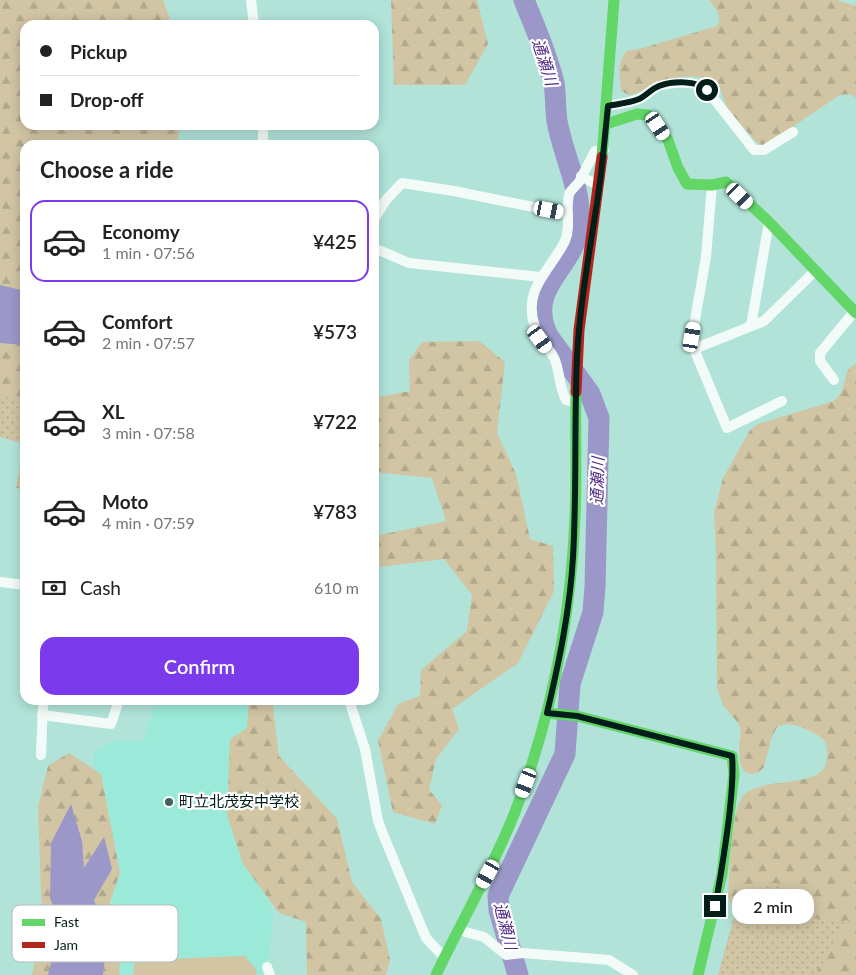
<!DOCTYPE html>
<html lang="en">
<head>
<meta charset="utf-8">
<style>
  body { margin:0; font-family:Lato,"Noto Sans JP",sans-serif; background:#f6f6f6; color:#222; height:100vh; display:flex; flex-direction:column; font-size:19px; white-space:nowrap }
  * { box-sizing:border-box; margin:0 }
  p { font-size:16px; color:#767676 }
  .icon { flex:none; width:28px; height:28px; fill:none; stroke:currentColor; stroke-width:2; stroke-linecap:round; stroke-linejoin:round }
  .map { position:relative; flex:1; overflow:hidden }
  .details { position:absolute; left:20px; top:140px; width:359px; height:565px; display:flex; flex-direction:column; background:#fff; border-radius:15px; box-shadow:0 2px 12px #0003 }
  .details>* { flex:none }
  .banner { position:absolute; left:20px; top:20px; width:359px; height:110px; border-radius:15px; box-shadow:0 2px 12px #0003; display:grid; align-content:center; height:110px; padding:0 20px; background:#fff }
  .end { position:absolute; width:22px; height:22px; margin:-11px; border:6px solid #021e19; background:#fff; box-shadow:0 0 0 2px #fff }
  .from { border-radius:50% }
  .bubble { position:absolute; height:35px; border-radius:15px; background:#fff; box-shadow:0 2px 12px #0003; font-size:16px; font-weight:600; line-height:35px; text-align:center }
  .car { position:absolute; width:15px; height:30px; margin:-15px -8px; border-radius:6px; box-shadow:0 0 4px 1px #0007; background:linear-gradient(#fff 24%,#345 0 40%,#fff 0 76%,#345 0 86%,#fff 0) }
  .banner b { display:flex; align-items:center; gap:18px; height:48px; font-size:19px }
  .banner b+b { border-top:1px solid #e0e0e0 }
  .banner i { width:12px; height:12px; background:#222 }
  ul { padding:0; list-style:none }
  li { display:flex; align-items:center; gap:15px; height:82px; margin:0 10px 8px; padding:0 10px; border:2px solid transparent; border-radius:15px }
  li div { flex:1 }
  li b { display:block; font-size:19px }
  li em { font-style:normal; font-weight:600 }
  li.current { border-color:#7c3aed }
  li>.icon { width:45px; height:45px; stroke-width:1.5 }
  h2 { padding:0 20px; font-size:22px; line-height:60px }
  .pay { display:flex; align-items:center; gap:12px; height:55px; padding:0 20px; font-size:19px }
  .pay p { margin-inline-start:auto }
  .button { display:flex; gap:10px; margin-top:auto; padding:10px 20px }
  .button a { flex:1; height:58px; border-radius:15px; background:#7c3aed; color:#fff; font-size:20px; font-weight:600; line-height:58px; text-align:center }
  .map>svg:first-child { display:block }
</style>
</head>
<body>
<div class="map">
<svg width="856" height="975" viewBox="0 0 856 975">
  <defs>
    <pattern id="grass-dots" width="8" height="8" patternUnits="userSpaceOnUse" patternTransform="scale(1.25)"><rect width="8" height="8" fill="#d1c5a4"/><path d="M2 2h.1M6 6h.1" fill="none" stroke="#b2a98d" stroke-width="1.8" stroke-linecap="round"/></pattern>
    <pattern id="forest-firs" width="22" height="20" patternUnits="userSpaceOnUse" patternTransform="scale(1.25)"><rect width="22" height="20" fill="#d1c5a4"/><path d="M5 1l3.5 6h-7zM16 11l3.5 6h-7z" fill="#b2a98d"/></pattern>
  </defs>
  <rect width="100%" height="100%" fill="#b1e3d8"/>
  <polygon fill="#9bead9" points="156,700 258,700 246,852 274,915 266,975 116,975 118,940 93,753 112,741 144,741"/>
  <g fill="url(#grass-dots)">
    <polygon points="0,396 25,400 25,490 16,488 25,444 0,437"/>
    <polygon points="856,760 856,975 718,975 748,865"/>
  </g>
  <g fill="url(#forest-firs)">
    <polygon points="0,0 163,0 172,25 25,25 25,125 180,125 177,145 25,145 25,400 0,396"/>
    <polygon points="391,0 477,0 488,44 465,85 394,85"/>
    <path d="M709 0H836L856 6V98L850 94 840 95 764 146 756 142 729 110C723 102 723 92 718 85 715 81 710 80 705 78 676 72 660 84 634 94L629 95 621 91 619 69 622 57 627 51 643 48 717 26C723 16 716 8 709 0Z"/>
    <polygon points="479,341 505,362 497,433 516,474 530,539 553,546 554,591 518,663 452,709 459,729 436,759 429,790 442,805 435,824 393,812 378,741 398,704 420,696 421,670 467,631 472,595 444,559 380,567 375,536 446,521 432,478 374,472 374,398 410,391 409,360 422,342"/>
    <path d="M856 364V974L813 975 823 963 829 949 848 920C827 926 810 916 791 909L786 906 778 884 772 882C757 888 749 906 731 903L728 898C730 875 730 812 743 796 756 779 806 786 822 771 825 768 827 762 827 757 828 752 827 744 823 739 821 737 817 735 814 733 801 726 793 722 778 726L772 736 764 767 758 773 751 774 744 771 740 763 739 744 741 734 739 724 723 705 717 688 716 554 714 512 723 478 750 430 758 424 834 401C846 391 843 380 849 368Z"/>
    <polygon points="249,700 272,700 279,756 337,819 352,882 381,919 390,960 386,975 307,975 306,922 279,913 243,864 227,815 230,739 247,728"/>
    <polygon points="69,753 101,774 120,873 109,905 120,961 119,975 32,975 42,923 38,807 48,766"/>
  </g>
  <polygon fill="#d1c5a4" points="245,956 257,971 256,975 133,975 135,960"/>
  <g fill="#9b97c9">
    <polygon points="0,285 21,290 25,294 25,345 0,343"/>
    <polygon points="71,804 82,841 84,868 104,837 112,869 94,900 108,935 103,975 48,975 55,947 59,924 50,898 51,843"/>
  </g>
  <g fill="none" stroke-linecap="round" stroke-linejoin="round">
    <path stroke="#9b97c9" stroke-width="21" d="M518 975 499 910 498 896 565 754 570 684 593 612 595 587 599 418 590 394 548 336C524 285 576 268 579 225 582 188 563 156 557 121 555 108 556 95 554 83 547 54 535 27 524 0"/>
    <g stroke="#f3fbf9" stroke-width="10">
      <polyline points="251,0 254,25"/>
      <path d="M608 106C618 104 629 103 639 99 646 96 651 89 659 86 672 82 698 80 707 90L754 150H764L793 132"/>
      <polyline points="263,125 263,145"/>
      <polyline points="581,176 599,186"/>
      <polyline points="712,185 706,257 692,337 694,349 727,428 782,401"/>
      <polyline points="374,219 386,200 402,183 454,191 568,214"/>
      <polyline points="374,248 409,263 540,277"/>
      <polyline points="751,326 769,222"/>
      <polyline points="694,349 764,321 815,271"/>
      <polyline points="834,380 820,361 820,353 854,312"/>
      <path d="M576 403 566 400C559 387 560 373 555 360 550 348 539 340 535 327 522 289 550 271 565 241 572 225 564 207 570 192L579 182 595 151 604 150"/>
      <polyline points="0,582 25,585"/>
      <polyline points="349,700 365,749 378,821 385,839 426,938 444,957"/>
      <polyline points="42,715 111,724 119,700"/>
      <polyline points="41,755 43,705 45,700"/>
      <polyline points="458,930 484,937 506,955 523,953 609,960 633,975"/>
      <polyline points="267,967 270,975"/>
    </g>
    <g stroke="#63d668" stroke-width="11">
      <polyline points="606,124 637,114 648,115 668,140 678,168 687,184 712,185 726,182 769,222 856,313"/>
      <polyline points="602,157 614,0"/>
      <polyline points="547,713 577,716 732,756 734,774 722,874 698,975"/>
      <path d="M436 975C462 920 493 868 515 812 551 718 571 618 575 517 577 475 575 434 576 392"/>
    </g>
    <polyline stroke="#b3261e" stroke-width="11" points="576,392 579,330 602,157"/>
  </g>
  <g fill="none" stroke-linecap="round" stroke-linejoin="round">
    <path stroke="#021e19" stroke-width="6" d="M707 90C697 80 672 81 659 86 651 89 646 96 639 99 629 103 618 104 608 106 605 134 603 161 599 189 591 245 580 300 577 357 574 424 577 490 573 557 570 610 559 662 547 713L577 716 732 756C734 777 731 797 729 818 725 848 721 877 715 906"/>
  </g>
  <circle fill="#3f635c" stroke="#fff" stroke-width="2" cx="169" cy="802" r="5"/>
  <g text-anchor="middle" stroke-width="4.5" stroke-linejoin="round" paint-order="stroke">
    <g font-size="15" fill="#021e19" stroke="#fff" text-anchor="start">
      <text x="179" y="807">町立北茂安中学校</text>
    </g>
    <g font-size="16" font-style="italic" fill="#522b86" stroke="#fff">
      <text transform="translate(545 62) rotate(72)" y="6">通瀬川</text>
      <text transform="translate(597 481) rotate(-88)" y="6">通瀬川</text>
      <text transform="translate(506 926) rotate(76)" y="6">通瀬川</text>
    </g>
  </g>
  <rect x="12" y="905" width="166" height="57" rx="8" fill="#fff" stroke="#b3bcba" stroke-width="1"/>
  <rect x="22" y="919" width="23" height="7" fill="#63d668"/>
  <rect x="22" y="942" width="23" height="6" fill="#b3261e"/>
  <g font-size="14" fill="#021e19">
    <text x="54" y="927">Fast</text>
    <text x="54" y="950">Jam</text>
  </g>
</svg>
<i class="end from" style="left:707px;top:90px"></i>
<i class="end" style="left:715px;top:906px"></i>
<div class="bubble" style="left:732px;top:889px;width:82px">2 min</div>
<i class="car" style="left:658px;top:126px;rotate:146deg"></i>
<i class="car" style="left:740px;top:196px;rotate:134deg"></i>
<i class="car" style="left:549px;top:210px;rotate:101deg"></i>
<i class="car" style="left:692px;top:337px;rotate:10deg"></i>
<i class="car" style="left:540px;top:339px;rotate:144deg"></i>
<i class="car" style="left:526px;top:783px;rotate:201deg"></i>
<i class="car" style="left:488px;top:874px;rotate:209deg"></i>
<div class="banner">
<b><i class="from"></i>Pickup</b>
<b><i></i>Drop-off</b>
</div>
<section class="details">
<h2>Choose a ride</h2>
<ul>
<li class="current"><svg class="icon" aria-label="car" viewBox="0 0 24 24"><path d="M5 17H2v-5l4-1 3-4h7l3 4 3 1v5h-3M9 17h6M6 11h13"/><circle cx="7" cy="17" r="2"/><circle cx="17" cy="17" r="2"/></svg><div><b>Economy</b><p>1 min · 07:56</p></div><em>¥425</em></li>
<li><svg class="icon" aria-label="car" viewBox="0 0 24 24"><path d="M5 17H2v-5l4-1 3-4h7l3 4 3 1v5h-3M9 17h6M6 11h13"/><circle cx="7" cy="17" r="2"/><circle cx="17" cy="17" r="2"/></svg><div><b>Comfort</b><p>2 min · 07:57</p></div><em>¥573</em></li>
<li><svg class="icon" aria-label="car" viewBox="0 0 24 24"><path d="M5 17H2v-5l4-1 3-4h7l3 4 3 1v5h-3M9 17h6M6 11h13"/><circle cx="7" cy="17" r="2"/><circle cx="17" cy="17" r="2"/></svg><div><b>XL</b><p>3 min · 07:58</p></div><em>¥722</em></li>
<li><svg class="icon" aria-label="car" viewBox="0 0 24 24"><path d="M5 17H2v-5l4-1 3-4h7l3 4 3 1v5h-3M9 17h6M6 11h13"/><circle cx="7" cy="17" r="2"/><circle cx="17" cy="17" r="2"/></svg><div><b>Moto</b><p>4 min · 07:59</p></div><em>¥783</em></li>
</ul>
<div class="pay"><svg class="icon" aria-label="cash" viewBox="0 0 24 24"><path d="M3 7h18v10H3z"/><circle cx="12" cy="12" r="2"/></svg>Cash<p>610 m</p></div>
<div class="button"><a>Confirm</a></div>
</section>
</div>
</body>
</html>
